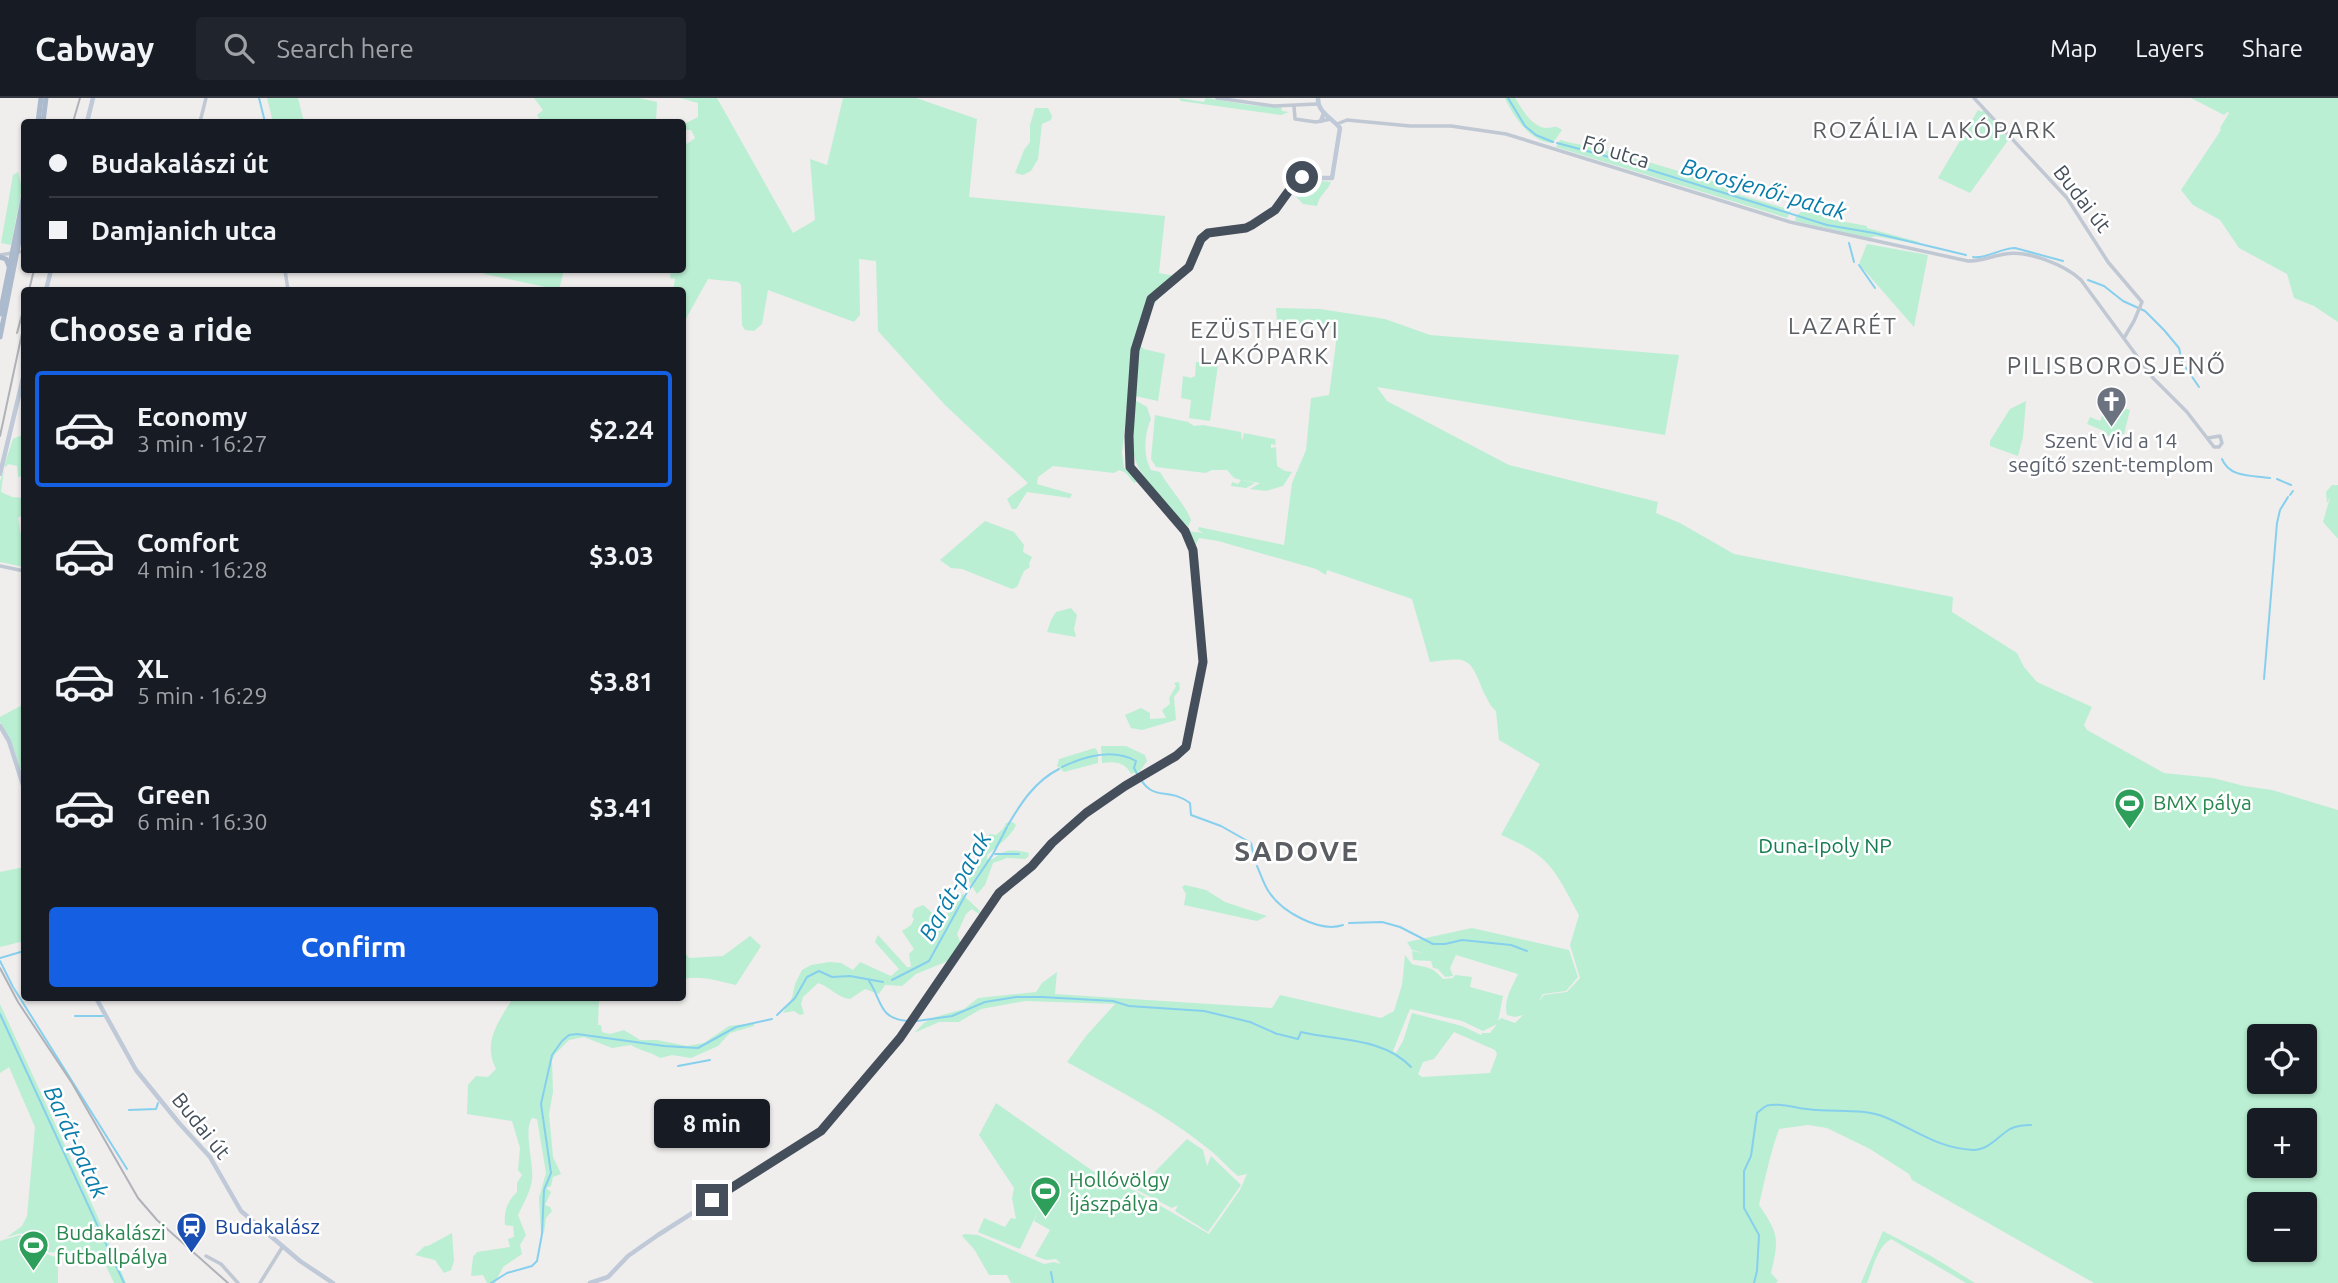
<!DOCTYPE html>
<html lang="en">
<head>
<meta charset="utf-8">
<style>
  body { margin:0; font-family:Ubuntu,sans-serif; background:#20242c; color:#f1f3f6; height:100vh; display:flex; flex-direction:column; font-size:26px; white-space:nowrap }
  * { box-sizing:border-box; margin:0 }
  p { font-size:23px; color:#9ea1a6 }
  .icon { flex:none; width:38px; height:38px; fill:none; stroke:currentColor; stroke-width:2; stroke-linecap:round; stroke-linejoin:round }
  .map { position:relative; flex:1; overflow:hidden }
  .panel { position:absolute; left:21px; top:189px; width:665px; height:714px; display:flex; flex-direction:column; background:#171b24; border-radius:7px; box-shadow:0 2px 5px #0004 }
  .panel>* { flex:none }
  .guide { position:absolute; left:21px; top:21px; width:665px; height:154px; border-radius:7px; box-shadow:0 2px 5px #0004; display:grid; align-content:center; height:154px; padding:0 28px; background:#171b24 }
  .controls { position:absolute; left:2247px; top:926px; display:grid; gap:14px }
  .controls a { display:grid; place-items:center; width:70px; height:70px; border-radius:7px; background:#171b24; box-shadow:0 2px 5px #0004; font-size:35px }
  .end { position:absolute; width:32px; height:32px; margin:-16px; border:9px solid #454f5b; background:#fff; box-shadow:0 0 0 4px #fff }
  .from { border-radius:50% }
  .bubble { position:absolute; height:49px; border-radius:7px; background:#171b24; box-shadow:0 2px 5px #0004; font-size:23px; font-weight:600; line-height:49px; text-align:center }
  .guide b { display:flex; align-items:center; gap:24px; height:66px; font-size:26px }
  .guide b+b { border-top:2px solid #363941 }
  .guide i { width:18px; height:18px; background:#f1f3f6 }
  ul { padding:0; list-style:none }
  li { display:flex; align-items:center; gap:21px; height:116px; margin:0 14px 10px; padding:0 14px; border:4px solid transparent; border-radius:7px }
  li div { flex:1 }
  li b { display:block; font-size:26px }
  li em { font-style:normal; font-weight:600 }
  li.on { border-color:#155fe2 }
  li>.icon { width:63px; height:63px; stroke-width:1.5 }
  h2 { padding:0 28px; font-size:32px; line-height:84px }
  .cta { display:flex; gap:14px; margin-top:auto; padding:14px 28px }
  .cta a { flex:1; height:80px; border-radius:7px; background:#155fe2; color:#fff; font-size:28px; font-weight:600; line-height:80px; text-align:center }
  header { display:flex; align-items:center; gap:42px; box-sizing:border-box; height:98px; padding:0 35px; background:#171b24; border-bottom:2px solid #363941 }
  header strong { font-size:33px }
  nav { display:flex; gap:38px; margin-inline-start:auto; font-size:24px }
  .search { width:490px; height:63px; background:#20242c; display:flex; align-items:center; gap:18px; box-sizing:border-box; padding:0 24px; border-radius:7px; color:#9ea1a6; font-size:26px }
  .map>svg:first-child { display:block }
</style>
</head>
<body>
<header>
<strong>Cabway</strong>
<div class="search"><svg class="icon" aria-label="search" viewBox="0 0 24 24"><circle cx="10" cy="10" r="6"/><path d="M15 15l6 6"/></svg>Search here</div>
<nav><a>Map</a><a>Layers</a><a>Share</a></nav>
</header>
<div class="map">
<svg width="2338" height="1185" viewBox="0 0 2338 1185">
  <rect width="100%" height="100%" fill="#f0eded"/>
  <g fill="#baefd3" fill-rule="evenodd">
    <polygon points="267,0 298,0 304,24 273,24"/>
    <polygon points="534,0 639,0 657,4 656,24 541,24 537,17 543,12"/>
    <polygon points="680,0 717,0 793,135 815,122 810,61 827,67 843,0 916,0 977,21 969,99 1165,118 1159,175 1181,179 1160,194 1162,196 1152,209 1140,247 1144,251 1165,256 1158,303 1135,298 1133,295 1138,250 1133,253 1122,355 1124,370 1129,372 1138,383 1134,385 1126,375 1119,372 1114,375 1053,368 1038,379 1037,386 1072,396 1070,400 1027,394 1016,411 1012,411 1007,401 1028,385 945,307 878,233 876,163 859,161 860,217 854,224 768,192 762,226 754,233 745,232 742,227 741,187 738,184 708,181 683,226 682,192 673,192 675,181 670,180 671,172 682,172 683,38 687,46 695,40 691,32 685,32 684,26 698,19 698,5"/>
    <polygon points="1179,0 1204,4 1206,0 1250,7 1281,9 1282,13 1289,14 1281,17 1181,3"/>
    <path d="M1505 0H1515C1522 11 1531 28 1546 30 1554 30 1555 26 1562 32L1553 45C1531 45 1513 18 1505 0Z"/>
    <polygon points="2191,0 2338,0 2338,224 2314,208 2294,200 2287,176 2239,150 2220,122 2193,107 2181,92 2221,32 2220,30 2229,15 2232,16 2227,14 2224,17"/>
    <polygon points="1035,10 1048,10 1052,18 1051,22 1042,26 1038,61 1031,73 1023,77 1015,75 1024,52 1030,44 1030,27"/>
    <polygon points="1978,12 1982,14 1983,12 2009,41 1970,95 1938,80"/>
    <path d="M1560 42C1573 46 1586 47 1599 50 1612 54 1623 60 1638 61L1715 84 1740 97 1791 112 1787 120 1556 49Z"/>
    <polygon points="18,74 22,90 11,147 1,145 13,77"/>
    <path d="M1303 81 1331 84C1327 94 1319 97 1317 108L1303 106 1292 94Z"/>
    <polygon points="1801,114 1822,114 1824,120 1867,128 1867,130 1919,144 1918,146 1875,138 1870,140 1795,123 1796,118"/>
    <polygon points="1867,146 1928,157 1914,229 1859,166"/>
    <polygon points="485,172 564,172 559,192 484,176"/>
    <path d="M1276 210 1320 211 1385 221 1430 237 1679 257 1665 337 1377 289 1387 303 1509 367 1658 404 1656 415 1680 425 1734 456 1953 499 1952 514 2017 555 2024 569 2037 584 2092 609 2084 627 2087 632 2164 675 2213 680 2244 688 2272 692 2338 712V1185H2094L1912 1082 1909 1076 1870 1051 1827 1030 1808 1027 1779 1031C1770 1056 1765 1081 1759 1107 1779 1136 1779 1141 1771 1175L1778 1183 1776 1185H1011L1007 1177H989L974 1151 962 1138 964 1136 978 1137 1044 1166 1054 1164 1061 1166 1056 1161 1046 1162 1035 1158 1050 1132 1034 1123 1038 1113 1020 1151 978 1134 984 1120 1005 1129 1011 1120 1016 1121 1012 1100 1014 1090 979 1037 996 1005 1100 1078 1135 1093 1209 1136 1240 1092 1247 1076 1238 1078C1227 1069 1218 1058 1206 1049 1164 1015 1115 991 1067 964L1086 938 1115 906 1025 903 981 911 959 924H939L914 935 924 925 935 919 964 911 978 900 1036 894 1042 885 1057 874 1055 896 1272 910 1280 897 1381 920 1394 913 1402 887 1405 857 1412 866C1427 870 1432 868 1443 881L1453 880 1455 877 1472 879 1470 889 1503 898 1498 923 1501 920 1515 925 1523 917 1515 919 1507 917C1503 903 1512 889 1518 876L1456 857 1450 870 1453 878 1445 879 1438 871 1433 870 1431 863 1413 862 1412 853 1424 855 1412 852 1407 844 1472 830 1569 852 1578 879 1566 893 1543 896 1538 904 1544 897 1567 894 1580 880 1570 847 1579 817C1554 771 1551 758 1501 737L1540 666 1499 642 1496 613C1490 608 1488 602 1484 595 1469 558 1469 559 1430 564L1412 501 1327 472 1326 477 1316 471 1218 443 1199 440 1194 451 1188 433 1203 435 1198 432 1199 429 1284 447 1292 385 1306 352 1311 300 1329 297 1338 230 1277 224ZM1410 911 1462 923 1483 933 1497 926 1490 935H1482L1481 937 1462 928 1412 915 1403 943 1396 955 1393 953ZM1454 934 1495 952 1497 956 1490 975 1422 979 1418 976 1423 964 1434 961ZM2259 938H2305V984H2259ZM2259 1022H2305V1068H2259ZM2259 1106H2305V1152H2259Z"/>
    <polygon points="1196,264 1212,264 1218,267 1210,323 1189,320 1191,302 1181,300 1183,278 1191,280 1195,278"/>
    <path d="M1135 302 1147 309 1151 321C1144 336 1143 358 1151 372L1160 374C1169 390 1185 406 1191 422L1188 429C1174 416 1142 381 1136 364 1130 346 1131 321 1133 303Z"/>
    <polygon points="2026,303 2023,339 2018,358 1990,348 1990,343 2010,311"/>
    <polygon points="2108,304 2130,312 2124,336 2107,338 2104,333 2087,326 2090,319 2100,323"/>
    <polygon points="1155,317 1188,324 1194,328 1203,327 1241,334 1242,343 1244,335 1275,341 1276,347 1271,346 1271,350 1276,349 1277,368 1285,373 1292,374 1283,388 1266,393 1250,391 1260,385 1241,382 1255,385 1246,390 1231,388 1232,384 1238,386 1241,382 1234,380 1227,372 1212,372 1206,375 1156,369 1151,361"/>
    <polygon points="24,336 24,378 18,379 17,368 8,366 6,369 4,368 13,341"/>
    <polygon points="4,372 1,394 12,399 24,400 24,416 18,420 21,437 24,441 24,469 0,464 0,383"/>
    <polygon points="2332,387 2338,387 2338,441 2323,424 2330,399 2327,405 2326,394"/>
    <polygon points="985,423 1014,434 1024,447 1023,454 1032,459 1029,466 1030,469 1024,473 1017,489 1012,491 962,471 951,470 940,462"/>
    <polygon points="1071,510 1077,517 1074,531 1076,539 1047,534 1051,522 1056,514"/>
    <polygon points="1179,584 1180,591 1174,599 1176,622 1142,632 1131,630 1125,617 1141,610 1150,615 1150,621 1166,620 1162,612 1170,606 1169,600 1176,588 1174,585"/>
    <polygon points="24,606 24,682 11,642 0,624 0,619"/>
    <path d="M1101 648H1126L1145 657 1147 663 1140 673 1131 676C1126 664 1113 663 1102 665Z"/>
    <polygon points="1095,650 1098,654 1098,665 1064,674 1057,668 1059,661"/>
    <path d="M1013 724 1016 727C1009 741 998 747 987 757V761C996 762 996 757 1004 754 1011 751 1021 753 1029 755L1028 759 1025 761 1007 760 993 765 985 787 977 796 962 772 965 768 978 760C979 750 981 743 990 736L996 737 1003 731 1006 725Z"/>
    <polygon points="24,769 24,843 0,849 0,774"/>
    <polygon points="1185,787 1206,792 1225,804 1267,818 1257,823 1184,807 1186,796 1182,789"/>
    <path d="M960 794 980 813 979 816 972 811 966 816 957 836 961 846 953 861 916 876 902 888 885 887 879 896 865 891 850 901C838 900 830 889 818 885L803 899 801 906 804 916 800 917 794 913 783 915 792 900 795 886 802 872 811 867 829 864 841 865 853 872 860 864 891 878 899 871 875 844 878 837 907 869H911L909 856 914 851 902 833 911 827 914 821 912 818 914 811 923 807 944 825 948 820 947 802 952 806Z"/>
    <path d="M750 838 761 848 736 887C719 883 701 877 683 881V852L689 860 723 858Z"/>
    <path d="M513 900H599L598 927H601L602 934 610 936 624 932 640 942H657L687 948 704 945 729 928 754 925V928L730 935 718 948 691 960 672 957 660 960C649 953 640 953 631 947L612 950 584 939 569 942 555 956 552 962 553 994 549 1016 553 1059 561 1076 553 1079 551 1088 546 1090 551 1094 545 1107 550 1109 552 1113 546 1120 544 1135 541 1134 539 1100 546 1075 537 1021 532 1020C523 1032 534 1065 532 1081 531 1093 523 1106 518 1117L526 1137 520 1147 522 1156 503 1169 495 1185H487L483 1177 471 1178 473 1159 477 1154 510 1149 508 1141 514 1139 513 1128 505 1127C504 1112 507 1104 517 1094V1085L522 1077 518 1072 520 1050 512 1023 467 1016 468 987 476 978 488 979 496 971C482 944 499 923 513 900Z"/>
    <polygon points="0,906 96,1115 126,1185 114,1185 100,1155 40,1154 29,1148 22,1135 7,1139 22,1128 27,1118 35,1029 9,969 0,975"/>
    <polygon points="1187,1041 1203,1052 1207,1068 1211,1058 1241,1087 1208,1134 1175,1113 1178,1107 1172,1110 1137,1092"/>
    <path d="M1883 1133 1931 1158 1975 1185H1966L1891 1141C1877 1149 1873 1170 1867 1185H1861Z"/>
    <polygon points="452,1135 454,1163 451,1172 444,1175 435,1162 415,1157 425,1148 428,1148"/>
    <path d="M20 1137C35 1161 36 1151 58 1160V1185H0V1143Z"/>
  </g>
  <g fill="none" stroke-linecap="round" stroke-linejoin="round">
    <g stroke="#86d0ed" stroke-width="2">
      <polyline points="259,0 265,24"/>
      <polyline points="1508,0 1525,28 1536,37 1553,44"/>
      <polyline points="1557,45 1602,57 1827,127 1874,135 1966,157"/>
      <polyline points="1849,145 1854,164"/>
      <path d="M1973 159C1988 161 2000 150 2015 150L2063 163"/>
      <polyline points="1859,167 1875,190"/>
      <polyline points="2088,182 2104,188 2123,203 2145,213 2164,232 2179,250 2182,264 2199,289"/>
      <path d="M2222 361C2230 380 2251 377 2270 380"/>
      <polyline points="2277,381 2291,387"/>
      <polyline points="2290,397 2293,393"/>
      <polyline points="2264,581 2277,425 2280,412 2288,399"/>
      <path d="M1062 669C1085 658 1113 650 1136 663L1134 670C1153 709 1164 686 1190 705L1191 717 1221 728 1251 745 1255 763"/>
      <path d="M1008 727C1021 705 1035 683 1059 671"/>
      <polyline points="995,756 1019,756"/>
      <path d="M1257 768C1261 777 1264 787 1269 794 1282 814 1320 835 1343 827"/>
      <polyline points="1349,825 1382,824 1400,829 1433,846 1445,846 1462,842 1511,847 1527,853"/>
      <polyline points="0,860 24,853"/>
      <polyline points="0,863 13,889 127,1071"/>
      <polyline points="892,882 929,863 966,796 993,756 1007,729"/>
      <path d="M869 883C882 902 878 921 908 923"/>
      <polyline points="0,916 124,1185"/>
      <polyline points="777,917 795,900 807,879 819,873 832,879 850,878 883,884"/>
      <polyline points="75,918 103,918"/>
      <polyline points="917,923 952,918 985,904 1016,899 1042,899 1113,903 1129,908 1204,913 1250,924 1277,936"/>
      <path d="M1278 936 1298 941 1301 934C1337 943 1383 939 1411 969"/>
      <polyline points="678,968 710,962"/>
      <polyline points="129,1012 156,1011 158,1005"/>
      <polyline points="839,1015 898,947"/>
      <polyline points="1051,1174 1053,1185"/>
      <polyline points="491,1185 507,1175 532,1168 537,1163 542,1136 544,1092 551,1075 541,1006 552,957 562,943 569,937 577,936 664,948 698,950 736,929 772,921"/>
      <path d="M1754 1185 1757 1173 1759 1137 1744 1110V1073L1751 1058 1757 1015C1761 1012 1765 1007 1770 1007 1784 1005 1795 1010 1807 1011 1835 1015 1861 1009 1887 1020 1917 1033 1938 1050 1973 1052 1989 1052 1997 1039 2010 1031 2016 1028 2024 1027 2031 1027"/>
    </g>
    <g stroke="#c0c8d3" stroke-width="3.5">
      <polyline points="1217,0 1274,8 1317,6"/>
      <polyline points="1974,0 2067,100 2108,164 2142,204 2134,223 2124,240"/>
      <polyline points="1294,8 1295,21 1316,24 1331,21"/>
      <polyline points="200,24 206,0"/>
      <path d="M1337 26 1347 22 1410 28H1451L1506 36 1790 124 1968 163C1982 163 1992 158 2005 156 2028 152 2065 167 2081 182L2153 280 2187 314 2214 349H2219L2222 345 2220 338 2208 340"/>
      <polyline points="0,157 24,153"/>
      <polyline points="285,172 288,192"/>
      <polyline points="0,468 24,473"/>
      <polyline points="206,1158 221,1166 238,1185"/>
      <polyline points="260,1185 283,1148"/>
    </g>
    <g stroke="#bfc9d7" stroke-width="4.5">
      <polyline points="1321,23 1324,15"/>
      <polyline points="87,24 93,0"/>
      <polyline points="46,192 51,172"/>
      <polyline points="0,376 24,276"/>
      <polyline points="0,628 9,643 24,690"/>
      <polyline points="96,900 136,972 179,1025 210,1059 241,1113 300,1163 333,1185"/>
      <path d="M590 1185 608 1179 628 1158 658 1137 821 1033 900 940 999 795 1032 768 1052 745 1084 717 1125 688 1176 658 1186 649 1203 564 1191 444 1185 433 1131 373 1128 361 1129 338 1135 252 1146 210 1154 197 1190 169 1205 138 1252 127 1275 112 1300 80H1332L1340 30C1332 20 1317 14 1318 0"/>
    </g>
    <g stroke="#acbacd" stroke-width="5">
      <polyline points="38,24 41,0"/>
      <polyline points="43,24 46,0"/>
      <polyline points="0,159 6,161 9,168"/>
      <polyline points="0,216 24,96"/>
      <polyline points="0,239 24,118"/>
    </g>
    <g stroke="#afb2b8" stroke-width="2">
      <polyline points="73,24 80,0"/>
      <polyline points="29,192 34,172"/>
      <polyline points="17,235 24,209"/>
      <polyline points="0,338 24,226"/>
      <polyline points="0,870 18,904 72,985 138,1100 157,1122 228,1185"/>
    </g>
  </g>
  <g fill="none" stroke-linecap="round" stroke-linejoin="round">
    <polyline stroke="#454f5b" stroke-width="9" points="712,1102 821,1033 900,940 999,795 1032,768 1052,745 1086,715 1125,688 1176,658 1186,649 1203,564 1193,452 1185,433 1130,369 1129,338 1135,252 1151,201 1189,169 1201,141 1208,135 1246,130 1252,127 1275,112 1296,83 1302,79"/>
  </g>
  <defs>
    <symbol id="church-pin" viewBox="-11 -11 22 30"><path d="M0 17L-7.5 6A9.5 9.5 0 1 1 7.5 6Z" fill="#6b7280" stroke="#fff"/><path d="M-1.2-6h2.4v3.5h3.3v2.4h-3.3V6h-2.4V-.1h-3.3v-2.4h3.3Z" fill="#fff"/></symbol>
    <symbol id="stadium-pin" viewBox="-11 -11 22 30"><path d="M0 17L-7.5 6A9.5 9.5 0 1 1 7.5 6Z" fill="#2e9e5b" stroke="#fff"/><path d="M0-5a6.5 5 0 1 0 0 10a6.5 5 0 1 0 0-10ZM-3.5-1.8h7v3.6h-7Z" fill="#fff"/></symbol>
    <symbol id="station-pin" viewBox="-11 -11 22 30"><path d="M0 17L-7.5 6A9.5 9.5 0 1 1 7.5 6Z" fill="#1a4fb4" stroke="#fff"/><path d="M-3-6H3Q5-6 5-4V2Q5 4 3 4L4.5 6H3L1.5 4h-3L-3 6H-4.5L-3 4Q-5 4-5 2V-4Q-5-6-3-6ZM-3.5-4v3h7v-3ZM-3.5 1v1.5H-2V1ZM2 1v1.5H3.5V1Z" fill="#fff"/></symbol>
  </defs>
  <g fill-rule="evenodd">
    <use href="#church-pin" x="2094" y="286" width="35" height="47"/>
    <use href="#stadium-pin" x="2112" y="688" width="35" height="47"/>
    <use href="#stadium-pin" x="1028" y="1076" width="35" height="47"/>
    <use href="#station-pin" x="174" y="1112" width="35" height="47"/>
    <use href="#stadium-pin" x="16" y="1130" width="35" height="47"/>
  </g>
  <g text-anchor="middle" stroke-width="5" stroke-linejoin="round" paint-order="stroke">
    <g font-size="21" fill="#454f5b" stroke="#fff">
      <text transform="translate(1616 54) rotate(17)" y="7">Fő utca</text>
      <text transform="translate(2082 101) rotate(52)" y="7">Budai út</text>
      <text transform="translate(201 1028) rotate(51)" y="7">Budai út</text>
    </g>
    <g font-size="21" fill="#5b616d" stroke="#fff">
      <text x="2111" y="350">Szent Vid a 14<tspan x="2111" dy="24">segítő szent-templom</tspan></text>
    </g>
    <g font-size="21" fill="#27864d" stroke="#fff" text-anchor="start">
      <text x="2153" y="712">BMX pálya</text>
      <text x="1069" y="1089">Hollóvölgy<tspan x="1069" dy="24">Íjászpálya</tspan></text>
      <text x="56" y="1142">Budakalászi<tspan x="56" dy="24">futballpálya</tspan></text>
    </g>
    <g font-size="21" fill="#157d51" stroke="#fff">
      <text x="1825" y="755">Duna-Ipoly NP</text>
    </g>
    <g font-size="21" fill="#164399" stroke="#fff" text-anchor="start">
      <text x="215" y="1136">Budakalász</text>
    </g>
    <g font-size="23" letter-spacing="2" fill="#5a5d62" stroke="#fff">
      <text x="1935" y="40">ROZÁLIA LAKÓPARK</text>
      <text x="1843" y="236">LAZARÉT</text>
      <text x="1265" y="240">EZÜSTHEGYI<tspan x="1265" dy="26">LAKÓPARK</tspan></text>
    </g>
    <g font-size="23" font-style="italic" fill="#097caa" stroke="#fff">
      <text transform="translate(1764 91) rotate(16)" y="8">Borosjenői-patak</text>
      <text transform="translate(955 788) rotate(-60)" y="8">Barát-patak</text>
      <text transform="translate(76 1044) rotate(65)" y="8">Barát-patak</text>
    </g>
    <g font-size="24" letter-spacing="2" fill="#5a5d62" stroke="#fff">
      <text x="2117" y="276">PILISBOROSJENŐ</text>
    </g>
    <g font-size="28" font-weight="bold" letter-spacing="2" fill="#5a5d62" stroke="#fff">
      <text x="1297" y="763">SADOVE</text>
    </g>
  </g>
</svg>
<div class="controls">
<a><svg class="icon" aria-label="locate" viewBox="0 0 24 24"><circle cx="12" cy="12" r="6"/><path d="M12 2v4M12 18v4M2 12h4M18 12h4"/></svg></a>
<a>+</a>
<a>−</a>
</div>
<i class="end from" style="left:1302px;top:79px"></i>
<i class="end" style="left:712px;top:1102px"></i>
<div class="bubble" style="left:654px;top:1001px;width:116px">8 min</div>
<div class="guide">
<b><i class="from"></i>Budakalászi út</b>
<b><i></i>Damjanich utca</b>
</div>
<section class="panel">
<h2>Choose a ride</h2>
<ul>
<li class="on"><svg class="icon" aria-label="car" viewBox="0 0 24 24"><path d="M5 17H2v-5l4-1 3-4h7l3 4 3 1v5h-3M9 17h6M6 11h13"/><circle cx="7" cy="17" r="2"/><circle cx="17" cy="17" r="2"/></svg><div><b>Economy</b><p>3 min · 16:27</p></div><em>$2.24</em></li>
<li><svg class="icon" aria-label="car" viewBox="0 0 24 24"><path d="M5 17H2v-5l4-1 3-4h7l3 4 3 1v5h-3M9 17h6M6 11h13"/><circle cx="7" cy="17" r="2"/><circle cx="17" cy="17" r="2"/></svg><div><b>Comfort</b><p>4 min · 16:28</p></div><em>$3.03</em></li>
<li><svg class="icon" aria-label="car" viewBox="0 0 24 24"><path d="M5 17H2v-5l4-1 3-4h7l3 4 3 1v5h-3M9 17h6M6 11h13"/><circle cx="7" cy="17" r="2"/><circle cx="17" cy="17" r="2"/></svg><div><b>XL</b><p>5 min · 16:29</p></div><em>$3.81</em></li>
<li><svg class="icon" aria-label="car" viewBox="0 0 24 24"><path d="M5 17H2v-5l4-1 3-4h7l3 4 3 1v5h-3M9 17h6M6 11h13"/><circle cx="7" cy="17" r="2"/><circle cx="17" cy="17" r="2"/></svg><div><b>Green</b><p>6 min · 16:30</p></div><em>$3.41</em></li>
</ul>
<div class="cta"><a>Confirm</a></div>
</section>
</div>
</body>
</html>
